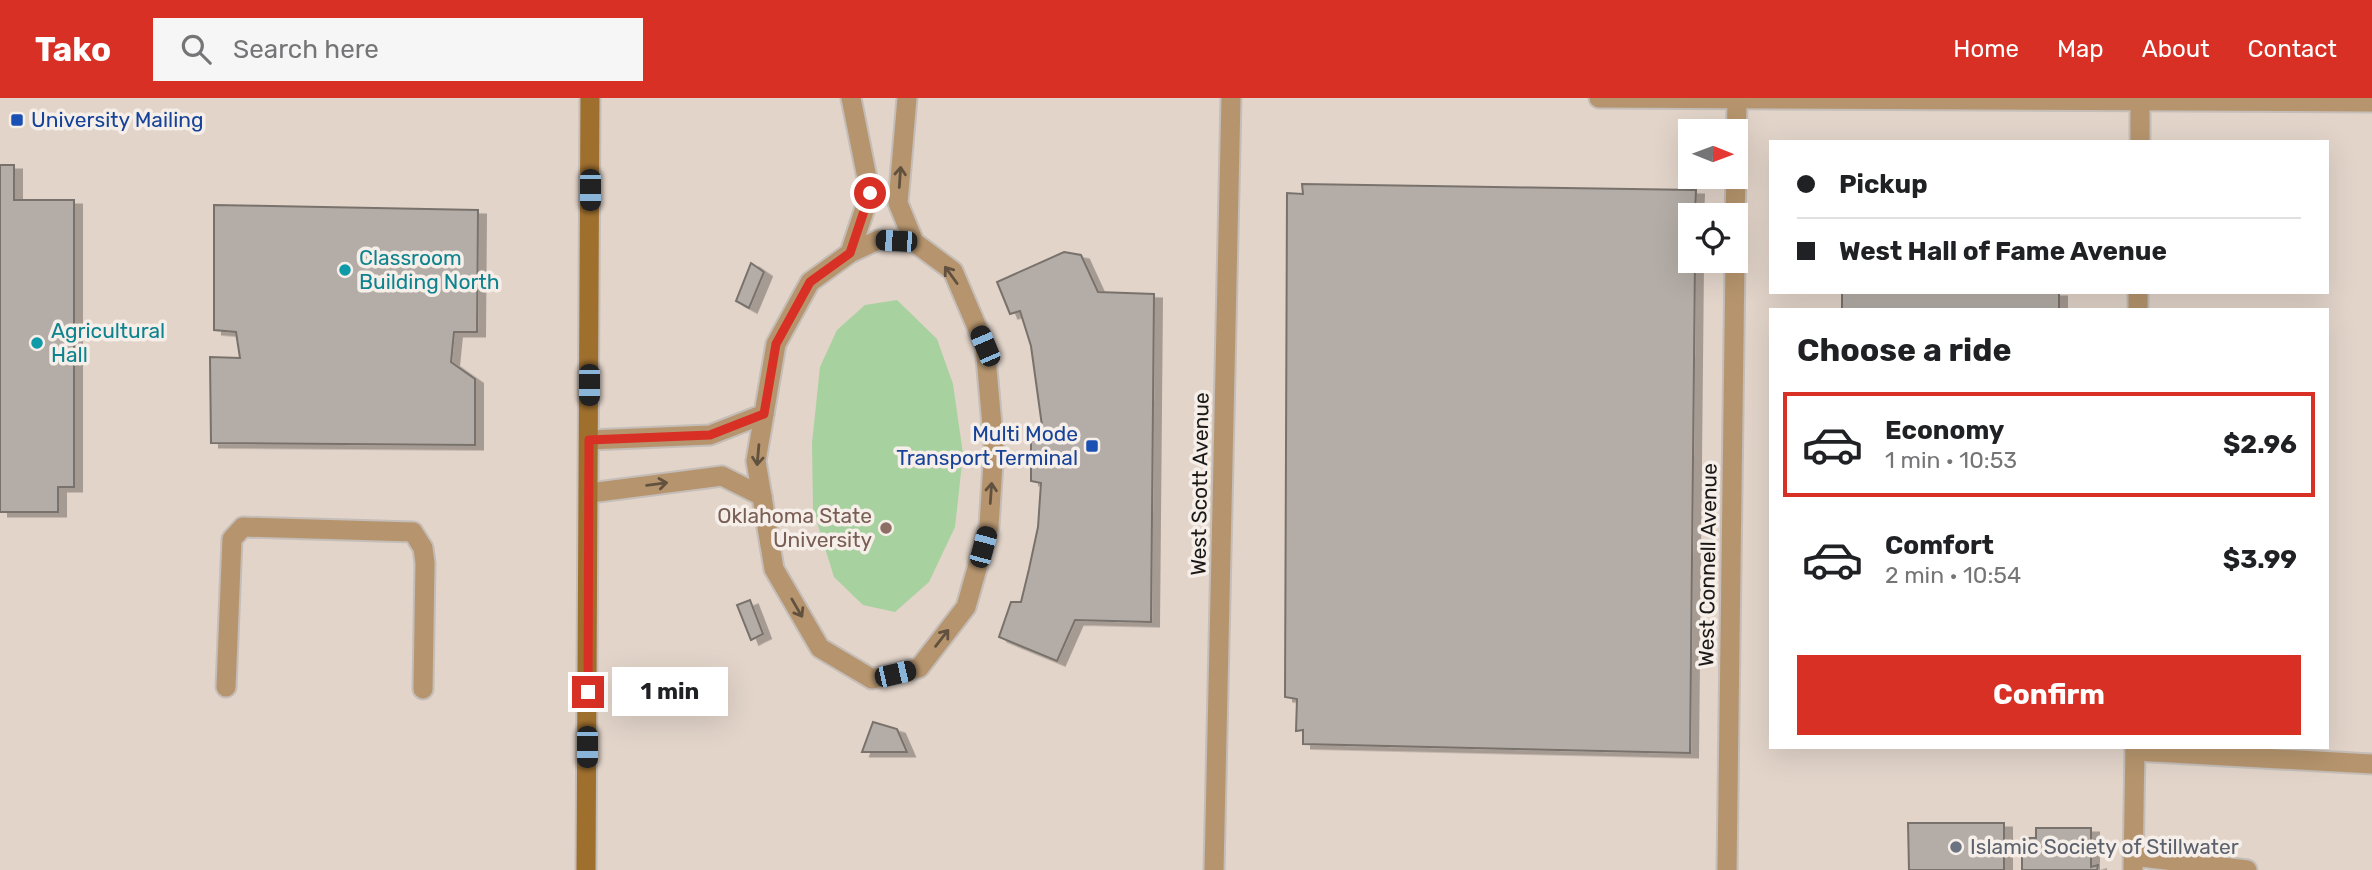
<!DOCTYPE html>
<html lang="en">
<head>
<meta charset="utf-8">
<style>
  body { margin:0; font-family:Rubik,sans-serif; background:#f6f6f6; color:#202124; height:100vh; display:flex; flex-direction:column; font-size:26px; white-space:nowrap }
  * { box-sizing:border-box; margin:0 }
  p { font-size:23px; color:#757577 }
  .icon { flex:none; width:38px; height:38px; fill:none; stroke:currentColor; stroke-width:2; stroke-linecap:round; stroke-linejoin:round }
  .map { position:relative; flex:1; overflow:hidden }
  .drawer { position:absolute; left:1769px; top:210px; width:560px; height:441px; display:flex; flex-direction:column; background:#fff; border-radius:0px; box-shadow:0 7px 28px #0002 }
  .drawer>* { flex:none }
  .hud { position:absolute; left:1769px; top:42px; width:560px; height:154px; border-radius:0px; box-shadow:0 7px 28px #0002; display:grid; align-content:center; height:154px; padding:0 28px; background:#fff }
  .needle { width:46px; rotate:91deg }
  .fabs { position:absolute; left:1678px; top:21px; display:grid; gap:14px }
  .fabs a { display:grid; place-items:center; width:70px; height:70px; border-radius:0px; background:#fff; box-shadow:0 7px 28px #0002; font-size:35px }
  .end { position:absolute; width:32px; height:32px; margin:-16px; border:9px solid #d93025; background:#fff; box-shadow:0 0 0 4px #fff }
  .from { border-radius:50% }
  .bubble { position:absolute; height:49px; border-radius:0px; background:#fff; box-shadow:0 7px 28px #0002; font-size:23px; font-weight:700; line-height:49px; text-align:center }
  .car { position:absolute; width:21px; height:42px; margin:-21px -10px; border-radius:9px; box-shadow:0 0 5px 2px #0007; background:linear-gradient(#222 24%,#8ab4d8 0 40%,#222 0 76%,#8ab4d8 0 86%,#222 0) }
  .hud b { display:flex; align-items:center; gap:24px; height:66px; font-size:26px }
  .hud b+b { border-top:2px solid #e0e0e0 }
  .hud i { width:18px; height:18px; background:#202124 }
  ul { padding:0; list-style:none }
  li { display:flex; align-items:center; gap:21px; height:105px; margin:0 14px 10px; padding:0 14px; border:4px solid transparent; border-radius:0px }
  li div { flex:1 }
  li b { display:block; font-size:26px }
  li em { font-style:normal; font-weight:700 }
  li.on { border-color:#d93025 }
  li>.icon { width:63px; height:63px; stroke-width:1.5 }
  h2 { padding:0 28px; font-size:32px; line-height:84px }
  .primary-button { display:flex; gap:14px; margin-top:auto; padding:14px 28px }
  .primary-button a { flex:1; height:80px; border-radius:0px; background:#d93025; color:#fff; font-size:28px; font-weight:700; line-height:80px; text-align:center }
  header { display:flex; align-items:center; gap:42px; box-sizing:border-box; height:98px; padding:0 35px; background:#d93025; color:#fff }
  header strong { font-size:33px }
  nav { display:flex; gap:38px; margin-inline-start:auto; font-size:24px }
  .search { width:490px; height:63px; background:#f6f6f6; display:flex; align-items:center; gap:18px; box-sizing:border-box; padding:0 24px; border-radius:0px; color:#757577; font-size:26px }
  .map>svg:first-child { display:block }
</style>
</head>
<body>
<header>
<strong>Tako</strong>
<div class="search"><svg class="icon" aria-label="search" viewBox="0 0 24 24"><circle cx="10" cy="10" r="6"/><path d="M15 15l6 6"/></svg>Search here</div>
<nav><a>Home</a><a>Map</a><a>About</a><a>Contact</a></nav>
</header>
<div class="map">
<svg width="2372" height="772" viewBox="0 0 2372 772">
  <defs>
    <filter id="shadow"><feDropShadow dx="8" dy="4.5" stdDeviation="0" flood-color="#0004"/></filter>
  </defs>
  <rect width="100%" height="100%" fill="#e9e1db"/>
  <path fill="#e2d4c9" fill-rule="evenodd" d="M0 0H2372V772H0ZM1690 33H1736V79H1690ZM1771 44H2328V194H1771ZM1690 117H1736V163H1690ZM1771 212H2328V649H1771Z"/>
  <polygon fill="#a7d19f" points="897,202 937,241 953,286 963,356 955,429 929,484 895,514 863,507 834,479 813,411 812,345 820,269 837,232 865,207"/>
  <g fill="#b4ada7" stroke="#79726c" stroke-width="2" filter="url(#shadow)">
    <polygon points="0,67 14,67 14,102 74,102 74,389 58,389 58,414 0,414"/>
    <polygon points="1302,86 1696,92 1695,117 1690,117 1690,163 1695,163 1690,655 1303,646 1303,632 1296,633 1297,601 1285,599 1287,95 1303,96"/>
    <polygon points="214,107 478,112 477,234 454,234 451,264 475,281 475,347 211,345 210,259 240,260 236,234 214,232"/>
    <polygon points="1064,154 1081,157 1098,194 1154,196 1151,524 1075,522 1057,563 999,539 1011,504 1021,504 1029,471 1038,429 1041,385 1031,383 1031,334 1043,335 1031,248 1020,213 1010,216 997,184"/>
    <polygon points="751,165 764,174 749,210 736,203"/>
    <rect x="1842" y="194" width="217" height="18"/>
    <polygon points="750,502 763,536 751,542 737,507"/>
    <polygon points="873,624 897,631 907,654 862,654"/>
    <polygon points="1908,725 2004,725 2004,772 1909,772"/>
    <polygon points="2036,730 2091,730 2091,769 2098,767 2097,772 2022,772 2022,740 2036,740"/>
  </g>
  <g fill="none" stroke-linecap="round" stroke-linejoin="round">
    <defs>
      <g id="service">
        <polyline points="907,0 898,105 914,144 953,173 985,248 994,350 989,428 966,509 919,570 872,581 820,550 774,471 756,363 776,246 810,184 850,155 878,142 914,144"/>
        <polyline points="850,155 870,95 851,0"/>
        <polyline points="589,342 710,337 764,316"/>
        <polyline points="590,395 722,378 762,398"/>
        <polyline points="226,589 232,441 243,429 413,434 423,450 425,465 423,591"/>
        <polyline points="2135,653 2372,666"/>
        <polyline points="2133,758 2247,772"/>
      </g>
      <g id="minor">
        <polyline points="2140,5 2140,44"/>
        <polyline points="1736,59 1737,2"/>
        <polyline points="1735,117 1736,79"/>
        <polyline points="2138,212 2138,194"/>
        <polyline points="1214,772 1231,0"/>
        <polyline points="1727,772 1735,163"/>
        <polyline points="2133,772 2135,649"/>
      </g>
      <polyline id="tertiary" points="1599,0 2372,4"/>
      <polyline id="secondary" points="586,772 590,0"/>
    </defs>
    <use href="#service" stroke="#c4bdb8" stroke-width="23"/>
    <use href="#minor" stroke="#c4bdb8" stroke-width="23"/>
    <use href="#tertiary" stroke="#c4bdb8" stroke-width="23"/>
    <use href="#secondary" stroke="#c4bdb8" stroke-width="23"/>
    <use href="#service" stroke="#b6956e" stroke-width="19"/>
    <use href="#minor" stroke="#b6956e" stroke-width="19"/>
    <use href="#tertiary" stroke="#b6956e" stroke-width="19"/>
    <use href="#secondary" stroke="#9f6f2e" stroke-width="19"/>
  </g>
  <defs><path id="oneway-shaft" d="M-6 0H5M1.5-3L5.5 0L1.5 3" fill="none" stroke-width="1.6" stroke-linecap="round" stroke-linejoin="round" transform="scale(1.75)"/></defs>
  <g stroke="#61513e">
    <use href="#oneway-shaft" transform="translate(900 79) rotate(-86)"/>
    <use href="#oneway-shaft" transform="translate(951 177) rotate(-126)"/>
    <use href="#oneway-shaft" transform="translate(758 357) rotate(95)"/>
    <use href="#oneway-shaft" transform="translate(657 386) rotate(-7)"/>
    <use href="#oneway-shaft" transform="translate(991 395) rotate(-86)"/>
    <use href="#oneway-shaft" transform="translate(797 510) rotate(60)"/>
    <use href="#oneway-shaft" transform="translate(942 540) rotate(-52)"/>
  </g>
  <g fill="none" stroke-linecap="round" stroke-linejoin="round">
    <polyline stroke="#d93025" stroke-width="9" points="588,594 589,342 710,337 764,316 776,246 810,184 850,155 870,95"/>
  </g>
  <g fill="#1a4fb4" stroke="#f6eee8" stroke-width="2.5">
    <rect x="10" y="15" width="14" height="14" rx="3.5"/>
    <rect x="1085" y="341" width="14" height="14" rx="3.5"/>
  </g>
  <g fill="#0f9aa8" stroke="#f6eee8" stroke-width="2.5">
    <circle cx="345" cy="172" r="7"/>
    <circle cx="37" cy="245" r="7"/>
  </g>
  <circle fill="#8d6e63" stroke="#f6eee8" stroke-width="2.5" cx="886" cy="430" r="7"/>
  <circle fill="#6b7280" stroke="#f6eee8" stroke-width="2.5" cx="1956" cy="749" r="7"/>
  <g text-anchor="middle" stroke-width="7" stroke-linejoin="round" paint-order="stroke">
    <g font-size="21" fill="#164399" stroke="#f6eee8" text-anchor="start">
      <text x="31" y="29">University Mailing</text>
      <text x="1078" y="343" text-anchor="end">Multi Mode<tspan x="1078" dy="24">Transport Terminal</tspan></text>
    </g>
    <g font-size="21" fill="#0d838f" stroke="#f6eee8" text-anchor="start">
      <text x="359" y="167">Classroom<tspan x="359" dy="24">Building North</tspan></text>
      <text x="51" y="240">Agricultural<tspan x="51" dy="24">Hall</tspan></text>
    </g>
    <g font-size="21" fill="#1b1917" stroke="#f6eee8">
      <text transform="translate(1200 386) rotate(-89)" y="7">West Scott Avenue</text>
      <text transform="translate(1708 467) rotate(-89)" y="7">West Connell Avenue</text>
    </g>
    <g font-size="21" fill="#785e54" stroke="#f6eee8" text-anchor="end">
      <text x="872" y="425">Oklahoma State<tspan x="872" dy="24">University</tspan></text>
    </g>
    <g font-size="21" fill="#5b616d" stroke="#f6eee8" text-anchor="start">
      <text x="1970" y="756">Islamic Society of Stillwater</text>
    </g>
  </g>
</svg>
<div class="fabs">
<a><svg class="needle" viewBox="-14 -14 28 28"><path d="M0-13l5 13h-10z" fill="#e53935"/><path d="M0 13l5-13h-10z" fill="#757577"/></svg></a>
<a><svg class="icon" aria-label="locate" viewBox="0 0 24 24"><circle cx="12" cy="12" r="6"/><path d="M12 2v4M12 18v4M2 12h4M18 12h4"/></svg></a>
</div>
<i class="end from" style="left:870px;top:95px"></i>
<i class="end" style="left:588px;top:594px"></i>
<div class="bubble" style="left:612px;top:569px;width:116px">1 min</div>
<i class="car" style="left:590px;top:92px;rotate:180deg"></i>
<i class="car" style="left:896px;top:143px;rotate:273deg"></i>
<i class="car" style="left:985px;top:248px;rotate:337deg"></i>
<i class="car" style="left:589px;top:287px;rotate:180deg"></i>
<i class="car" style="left:983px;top:449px;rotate:15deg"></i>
<i class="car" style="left:895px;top:576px;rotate:77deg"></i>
<i class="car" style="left:587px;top:649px;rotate:180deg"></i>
<div class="hud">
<b><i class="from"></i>Pickup</b>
<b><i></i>West Hall of Fame Avenue</b>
</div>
<section class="drawer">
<h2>Choose a ride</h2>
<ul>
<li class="on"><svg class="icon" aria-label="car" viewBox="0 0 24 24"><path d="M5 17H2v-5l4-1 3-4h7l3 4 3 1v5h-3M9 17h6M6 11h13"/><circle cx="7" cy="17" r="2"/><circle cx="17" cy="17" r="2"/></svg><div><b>Economy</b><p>1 min · 10:53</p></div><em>$2.96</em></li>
<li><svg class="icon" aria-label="car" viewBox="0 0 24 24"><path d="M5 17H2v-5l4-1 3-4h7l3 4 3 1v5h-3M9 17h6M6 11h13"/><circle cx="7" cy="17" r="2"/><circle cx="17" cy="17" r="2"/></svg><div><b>Comfort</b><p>2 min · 10:54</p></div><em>$3.99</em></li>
</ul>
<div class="primary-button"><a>Confirm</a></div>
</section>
</div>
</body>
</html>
